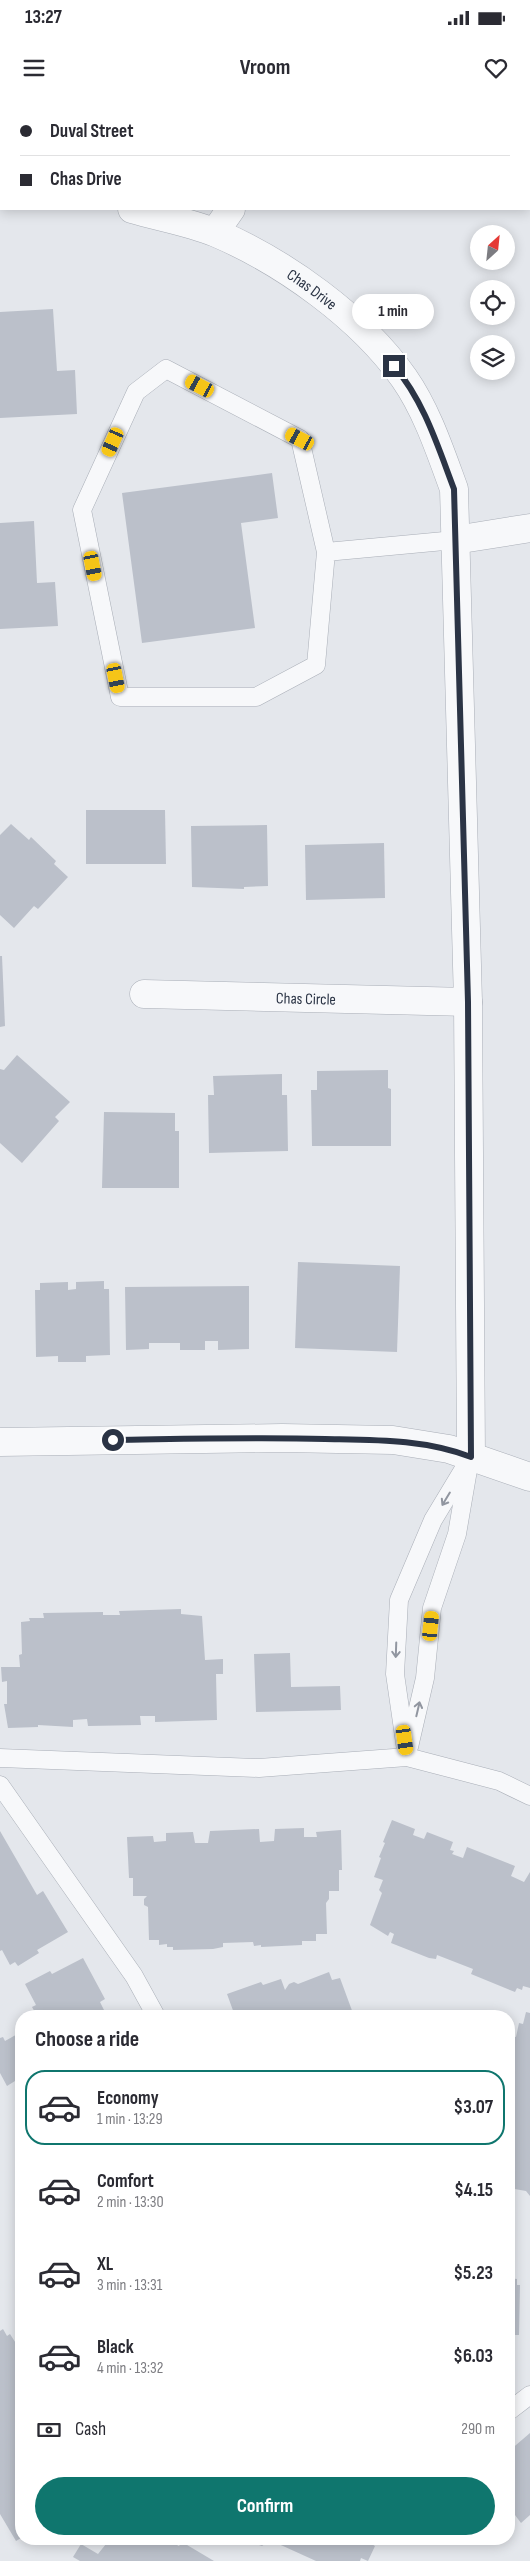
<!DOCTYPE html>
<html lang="en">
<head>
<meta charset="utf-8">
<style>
  body { margin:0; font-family:"Sofia Sans Condensed",sans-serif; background:#f2f2f3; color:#2b2b33; height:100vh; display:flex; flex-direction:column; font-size:19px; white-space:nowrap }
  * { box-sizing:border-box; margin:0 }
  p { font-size:16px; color:#7c7c81 }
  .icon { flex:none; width:28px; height:28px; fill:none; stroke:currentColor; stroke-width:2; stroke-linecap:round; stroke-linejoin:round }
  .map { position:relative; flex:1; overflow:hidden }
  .panel { position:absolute; left:15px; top:1910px; width:500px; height:535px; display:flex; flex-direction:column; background:#fff; border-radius:20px; box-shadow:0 2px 12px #0003 }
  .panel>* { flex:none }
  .banner { position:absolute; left:0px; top:0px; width:530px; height:110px; box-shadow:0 2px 12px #0003; display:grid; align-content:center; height:110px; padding:0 20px; background:#fff }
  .needle { width:32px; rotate:27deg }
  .buttons { position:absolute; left:470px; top:125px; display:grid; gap:10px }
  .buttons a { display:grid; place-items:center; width:45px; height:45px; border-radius:50%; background:#fff; box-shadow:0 2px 12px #0003; font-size:25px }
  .end { position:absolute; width:22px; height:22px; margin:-11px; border:6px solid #2b3445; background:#fff; box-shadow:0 0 0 2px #fff }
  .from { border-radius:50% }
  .bubble { position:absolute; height:35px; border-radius:18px; background:#fff; box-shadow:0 2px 12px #0003; font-size:16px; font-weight:700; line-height:35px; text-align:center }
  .car { position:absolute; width:15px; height:30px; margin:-15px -8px; border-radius:6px; box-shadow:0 0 4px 1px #0007; background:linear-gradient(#f5c518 24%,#345 0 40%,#f5c518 0 76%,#345 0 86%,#f5c518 0) }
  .banner b { display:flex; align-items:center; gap:18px; height:48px; font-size:19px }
  .banner b+b { border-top:1px solid #e1e1e2 }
  .banner i { width:12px; height:12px; background:#2b2b33 }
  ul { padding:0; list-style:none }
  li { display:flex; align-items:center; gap:15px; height:75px; margin:0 10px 8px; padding:0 10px; border:2px solid transparent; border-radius:20px }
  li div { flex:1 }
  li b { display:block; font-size:19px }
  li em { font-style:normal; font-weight:700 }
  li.on { border-color:#0f766e }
  li>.icon { width:45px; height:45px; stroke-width:1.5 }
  h2 { padding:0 20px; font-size:22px; line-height:60px }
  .pay { display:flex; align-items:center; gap:12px; height:55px; padding:0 20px; font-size:19px }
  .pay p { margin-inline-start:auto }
  .primary-button { display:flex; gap:10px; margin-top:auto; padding:10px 20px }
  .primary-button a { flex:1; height:58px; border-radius:30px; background:#0f766e; color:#fff; font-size:20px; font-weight:700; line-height:58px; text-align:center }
  .status { display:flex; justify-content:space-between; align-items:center; height:35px; padding:0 25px; background:#fff; direction:ltr }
  .status svg { height:14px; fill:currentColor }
  header { display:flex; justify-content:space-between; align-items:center; height:65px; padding:0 20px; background:#fff; font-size:22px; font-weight:700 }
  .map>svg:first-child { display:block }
</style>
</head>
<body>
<div class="status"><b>13:27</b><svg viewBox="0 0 49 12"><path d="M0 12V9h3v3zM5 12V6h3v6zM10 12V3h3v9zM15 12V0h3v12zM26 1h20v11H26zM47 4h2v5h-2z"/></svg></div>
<header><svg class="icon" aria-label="menu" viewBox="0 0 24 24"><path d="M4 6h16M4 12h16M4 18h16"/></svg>Vroom<svg class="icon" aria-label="heart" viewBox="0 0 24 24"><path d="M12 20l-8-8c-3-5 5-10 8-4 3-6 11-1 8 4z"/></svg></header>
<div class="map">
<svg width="530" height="2461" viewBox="0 0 530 2461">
  <rect width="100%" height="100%" fill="#e4e7ec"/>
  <g fill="#bbc0ca">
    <polygon points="53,209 57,271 75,270 77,314 0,318 0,212"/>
    <polygon points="272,373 278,418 241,423 255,528 142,543 122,393"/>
    <polygon points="34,421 37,483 55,482 58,526 0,529 0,423"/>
    <polygon points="86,710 165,710 166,764 86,764"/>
    <polygon points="11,724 29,740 31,737 56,761 54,764 68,777 38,809 34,806 14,828 0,815 0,735"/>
    <polygon points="267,725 268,786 244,787 244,789 192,787 191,726"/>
    <polygon points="384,743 385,798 306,800 305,745"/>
    <polygon points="0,856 2,856 5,926 0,927"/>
    <polygon points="17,955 70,1002 55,1017 59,1021 22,1063 0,1043 0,969 4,970"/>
    <polygon points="388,970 388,988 391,989 391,1046 312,1046 311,990 317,990 317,971"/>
    <polygon points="282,974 282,995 287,995 288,1051 209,1053 208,995 214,995 213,976"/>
    <polygon points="104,1012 175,1013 175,1031 179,1031 179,1088 102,1088"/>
    <polygon points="298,1162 400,1166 397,1252 295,1248"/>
    <polygon points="104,1181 104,1189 109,1189 110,1255 86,1256 86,1262 58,1262 58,1256 36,1257 35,1190 40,1190 40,1183 68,1182 68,1190 76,1189 76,1182"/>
    <polygon points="249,1186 249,1249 218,1250 218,1241 205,1241 205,1250 180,1250 180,1243 149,1243 149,1249 126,1250 125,1187"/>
    <polygon points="181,1509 181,1514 202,1516 205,1560 223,1559 223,1574 216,1574 217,1620 155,1622 155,1616 140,1616 141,1625 88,1626 87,1619 73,1620 73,1627 38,1625 38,1627 8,1628 4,1604 7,1604 7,1581 2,1582 1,1567 20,1567 19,1555 22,1554 21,1522 30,1521 29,1518 44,1518 43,1513 103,1512 103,1515 120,1515 119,1511"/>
    <polygon points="290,1553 291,1587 340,1586 341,1610 256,1612 254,1554"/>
    <polygon points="392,1720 415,1729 413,1735 424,1739 427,1732 453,1742 450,1750 454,1751 452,1754 463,1758 467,1747 515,1766 511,1776 524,1782 530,1772 530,1888 523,1886 522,1890 517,1888 515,1892 471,1874 473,1869 437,1855 436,1859 429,1858 391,1843 394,1834 390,1832 388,1836 370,1825 382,1793 379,1790 383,1780 374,1777 381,1758 379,1757 385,1743 383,1742"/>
    <polygon points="304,1728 304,1737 317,1737 316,1732 341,1730 342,1770 339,1770 339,1791 329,1791 329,1799 326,1803 327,1834 316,1834 316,1841 302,1841 302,1845 261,1847 261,1845 254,1846 253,1842 223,1843 223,1847 213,1849 173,1850 173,1847 167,1847 167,1844 159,1845 159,1840 149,1840 148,1807 144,1805 144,1799 147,1796 133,1796 133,1778 129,1778 127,1737 153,1736 154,1742 166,1741 166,1733 193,1732 195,1743 208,1743 210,1731 259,1729 260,1742 274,1741 275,1729"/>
    <polygon points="0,1731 37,1795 43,1791 68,1832 37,1850 39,1853 18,1866 15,1862 10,1865 2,1850 0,1851"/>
    <polygon points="83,1858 105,1899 100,1902 107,1916 37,1916 32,1907 36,1905 25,1884 50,1871 52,1874"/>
    <polygon points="329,1872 332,1880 340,1878 354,1916 241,1916 240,1914 235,1916 227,1894 261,1882 263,1885 281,1879 285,1890 289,1884 294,1882 298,1884"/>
    <polygon points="526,1912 530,1913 530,2096 526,2091 509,2088 509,1955 512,1936 516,1937 519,1923 523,1924"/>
    <polygon points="21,1932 21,1993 15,1981 7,1986 0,1973 0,1938 3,1937 5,1941"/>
    <polygon points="509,2178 517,2179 517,2185 520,2185 519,2235 509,2235"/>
    <polygon points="3,2229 7,2236 10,2234 17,2245 21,2243 21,2438 16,2441 0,2414 0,2231"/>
    <polygon points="530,2333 530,2415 521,2423 515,2415 509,2421 509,2351"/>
    <polygon points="110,2439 165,2439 179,2446 182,2442 214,2461 80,2461 73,2457 81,2444 98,2454"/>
    <polygon points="255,2439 363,2439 375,2446 368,2461 361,2458 360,2461 316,2461 272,2441 270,2445 266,2443 262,2446 256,2444"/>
  </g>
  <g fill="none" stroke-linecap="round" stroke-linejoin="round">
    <defs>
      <g id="lane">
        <polyline points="326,452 300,339 166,269 136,292 82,410 120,597 256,597 316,565 326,452 455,440"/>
        <polyline points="409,1647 425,1578 432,1508 457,1434 468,1370"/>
        <polyline points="407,1657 395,1574 399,1500 433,1420 471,1357"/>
        <polyline points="0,1658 259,1668 407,1657 499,1681 530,1696"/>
        <polyline points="0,1685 134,1876 156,1916"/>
        <polyline points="509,2311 530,2295"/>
      </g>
      <g id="street">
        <polyline points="235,0 238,1"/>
        <polyline points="308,1 309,0"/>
        <polyline points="0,92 1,92"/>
        <path id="s1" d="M132 109C159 117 190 122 216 133 284 162 361 217 404 278 427 311 440 351 454 389L468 902 471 1357"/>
        <polyline points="215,132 231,109"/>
        <polyline points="455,440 530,428"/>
        <path id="s2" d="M144 894 468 902"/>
        <polyline points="0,1342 282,1338 393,1340 449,1349 530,1377"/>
      </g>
    </defs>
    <use href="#lane" stroke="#a9aeb7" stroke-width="19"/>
    <use href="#street" stroke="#a9aeb7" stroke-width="29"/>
    <use href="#lane" stroke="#f7f8fa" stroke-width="18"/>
    <use href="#street" stroke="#f7f8fa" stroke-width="28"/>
  </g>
  <defs><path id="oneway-shaft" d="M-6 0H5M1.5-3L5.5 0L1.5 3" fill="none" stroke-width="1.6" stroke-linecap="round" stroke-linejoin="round" transform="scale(1.25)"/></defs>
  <g stroke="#9196a0">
    <use href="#oneway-shaft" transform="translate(446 1399) rotate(121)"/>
    <use href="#oneway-shaft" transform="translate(396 1550) rotate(92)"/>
    <use href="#oneway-shaft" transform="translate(418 1609) rotate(-77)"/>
  </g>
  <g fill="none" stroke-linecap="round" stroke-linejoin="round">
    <path stroke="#2b3445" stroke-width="6" d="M113 1340C184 1339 254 1337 325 1339 375 1340 424 1339 471 1357L468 902 454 389C438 347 424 301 394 266"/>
  </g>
  <g text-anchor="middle" stroke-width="4.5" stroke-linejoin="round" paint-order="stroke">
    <g font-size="16" fill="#2b3445" stroke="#f4f6f9">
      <text dy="6" stroke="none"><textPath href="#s1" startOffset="199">Chas Drive</textPath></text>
      <text dy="6" stroke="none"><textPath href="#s2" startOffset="162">Chas Circle</textPath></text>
    </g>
  </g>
</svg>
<div class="buttons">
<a><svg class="needle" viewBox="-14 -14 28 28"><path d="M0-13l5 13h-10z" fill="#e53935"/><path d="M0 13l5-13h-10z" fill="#7c7c81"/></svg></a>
<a><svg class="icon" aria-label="locate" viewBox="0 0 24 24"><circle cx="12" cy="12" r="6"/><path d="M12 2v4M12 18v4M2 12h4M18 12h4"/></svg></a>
<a><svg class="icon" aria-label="layers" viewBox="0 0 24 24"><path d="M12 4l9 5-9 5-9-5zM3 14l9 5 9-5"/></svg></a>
</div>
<i class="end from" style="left:113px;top:1340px"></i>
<i class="end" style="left:394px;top:266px"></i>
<div class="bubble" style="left:352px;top:194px;width:82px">1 min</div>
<i class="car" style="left:200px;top:286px;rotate:298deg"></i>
<i class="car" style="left:300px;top:339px;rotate:298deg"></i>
<i class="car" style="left:113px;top:342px;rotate:204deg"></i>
<i class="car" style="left:93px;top:466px;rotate:169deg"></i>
<i class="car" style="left:116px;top:578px;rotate:169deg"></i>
<i class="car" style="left:431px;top:1526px;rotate:6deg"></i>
<i class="car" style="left:405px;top:1640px;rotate:172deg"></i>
<div class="banner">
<b><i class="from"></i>Duval Street</b>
<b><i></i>Chas Drive</b>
</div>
<section class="panel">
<h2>Choose a ride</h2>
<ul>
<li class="on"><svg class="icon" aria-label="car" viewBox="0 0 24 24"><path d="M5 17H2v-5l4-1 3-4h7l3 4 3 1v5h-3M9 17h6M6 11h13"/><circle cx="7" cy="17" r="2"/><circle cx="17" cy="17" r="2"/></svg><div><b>Economy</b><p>1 min · 13:29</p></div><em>$3.07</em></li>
<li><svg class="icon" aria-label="car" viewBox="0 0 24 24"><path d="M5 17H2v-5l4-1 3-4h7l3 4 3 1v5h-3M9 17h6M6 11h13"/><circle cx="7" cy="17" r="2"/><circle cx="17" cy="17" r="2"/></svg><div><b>Comfort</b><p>2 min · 13:30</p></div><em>$4.15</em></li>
<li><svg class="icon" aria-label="car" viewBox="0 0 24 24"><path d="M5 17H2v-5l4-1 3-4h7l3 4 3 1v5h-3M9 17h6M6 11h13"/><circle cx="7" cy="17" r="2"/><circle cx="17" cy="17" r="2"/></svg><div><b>XL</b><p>3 min · 13:31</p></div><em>$5.23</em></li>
<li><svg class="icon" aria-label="car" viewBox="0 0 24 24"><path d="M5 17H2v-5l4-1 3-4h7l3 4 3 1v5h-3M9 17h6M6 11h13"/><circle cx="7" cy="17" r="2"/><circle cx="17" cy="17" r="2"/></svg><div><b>Black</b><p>4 min · 13:32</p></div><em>$6.03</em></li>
</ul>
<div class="pay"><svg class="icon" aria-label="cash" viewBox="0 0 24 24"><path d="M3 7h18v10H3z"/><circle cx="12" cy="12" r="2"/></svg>Cash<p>290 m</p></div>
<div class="primary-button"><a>Confirm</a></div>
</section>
</div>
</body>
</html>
